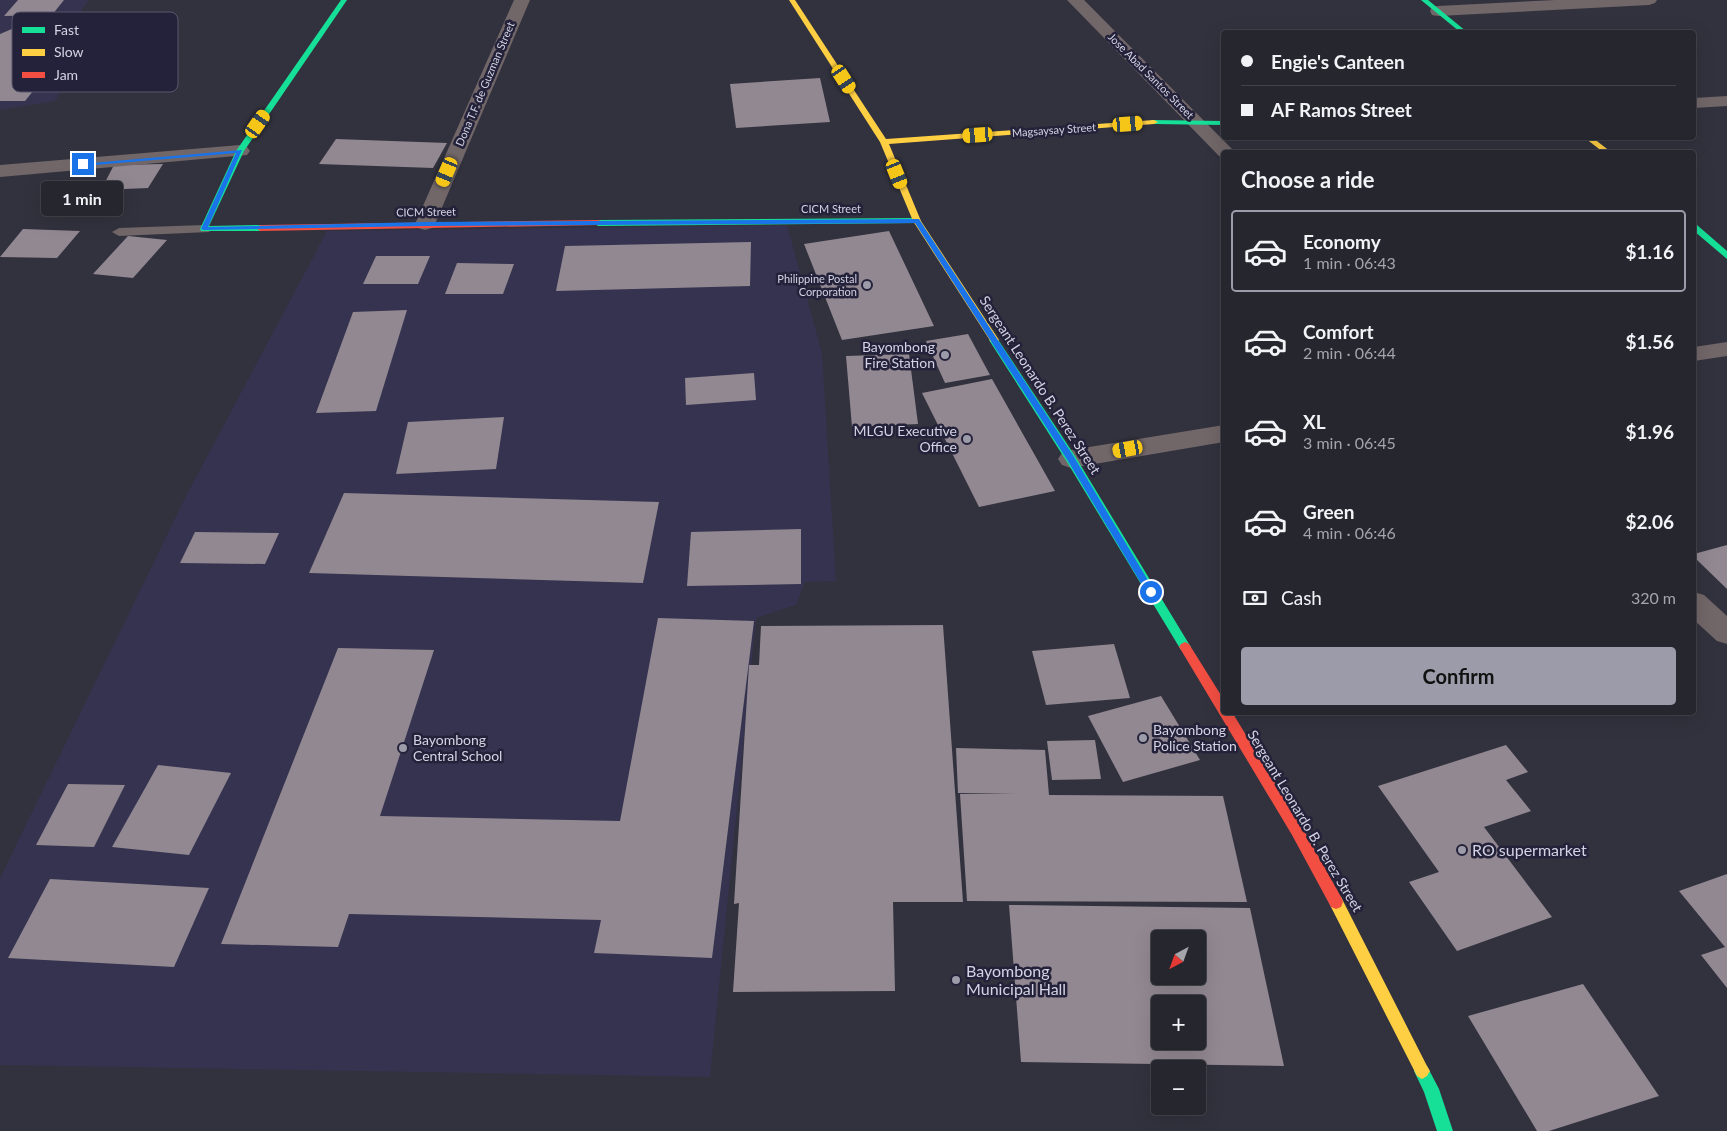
<!DOCTYPE html>
<html lang="en">
<head>
<meta charset="utf-8">
<style>
  body { margin:0; font-family:Lato,sans-serif; background:#32323a; color:#f1f3f6; height:100vh; display:flex; flex-direction:column; font-size:19px; white-space:nowrap }
  * { box-sizing:border-box; margin:0 }
  p { font-size:16px; color:#a4a5aa }
  .icon { flex:none; width:28px; height:28px; fill:none; stroke:currentColor; stroke-width:2; stroke-linecap:round; stroke-linejoin:round }
  .map { position:relative; flex:1; overflow:hidden }
  .sheet { position:absolute; left:1221px; top:150px; width:475px; height:565px; display:flex; flex-direction:column; background:#26262e; border-radius:5px; box-shadow:0 5px 20px #0002,0 0 0 1px #42434a }
  .sheet>* { flex:none }
  .top-card { position:absolute; left:1221px; top:30px; width:475px; height:110px; border-radius:5px; box-shadow:0 5px 20px #0002,0 0 0 1px #42434a; display:grid; align-content:center; height:110px; padding:0 20px; background:#26262e }
  .needle { width:32px; rotate:221deg }
  .controls { position:absolute; left:1151px; top:930px; display:grid; gap:10px }
  .controls a { display:grid; place-items:center; width:55px; height:55px; border-radius:5px; background:#26262e; box-shadow:0 5px 20px #0002,0 0 0 1px #42434a; font-size:25px }
  .end { position:absolute; width:22px; height:22px; margin:-11px; border:6px solid #1a73e8; background:#fff; box-shadow:0 0 0 2px #fff }
  .from { border-radius:50% }
  .bubble { position:absolute; height:35px; border-radius:5px; background:#26262e; box-shadow:0 5px 20px #0002,0 0 0 1px #42434a; font-size:16px; font-weight:700; line-height:35px; text-align:center }
  .car { position:absolute; width:15px; height:30px; margin:-15px -8px; border-radius:6px; box-shadow:0 0 4px 1px #0007; background:linear-gradient(#f5c518 24%,#345 0 40%,#f5c518 0 76%,#345 0 86%,#f5c518 0) }
  .top-card b { display:flex; align-items:center; gap:18px; height:48px; font-size:19px }
  .top-card b+b { border-top:1px solid #42434a }
  .top-card i { width:12px; height:12px; background:#f1f3f6 }
  ul { padding:0; list-style:none }
  li { display:flex; align-items:center; gap:15px; height:82px; margin:0 10px 8px; padding:0 10px; border:2px solid transparent; border-radius:5px }
  li div { flex:1 }
  li b { display:block; font-size:19px }
  li em { font-style:normal; font-weight:700 }
  li.selected { border-color:#9b9ba9 }
  li>.icon { width:45px; height:45px; stroke-width:1.5 }
  h2 { padding:0 20px; font-size:22px; line-height:60px }
  .pay { display:flex; align-items:center; gap:12px; height:55px; padding:0 20px; font-size:19px }
  .pay p { margin-inline-start:auto }
  .button { display:flex; gap:10px; margin-top:auto; padding:10px 20px }
  .button a { flex:1; height:58px; border-radius:5px; background:#9b9ba9; color:#111; font-size:20px; font-weight:700; line-height:58px; text-align:center }
  .map>svg:first-child { display:block }
</style>
</head>
<body>
<div class="map">
<svg width="1727" height="1131" viewBox="0 0 1727 1131">
  <rect width="100%" height="100%" fill="#32323e"/>
  <g fill="#35334f">
    <polygon points="0,0 89,0 39,65 78,64 55,101 0,110"/>
    <polygon points="787,225 822,353 836,581 805,582 796,605 756,618 710,1077 0,1065 0,878 186,496 327,231"/>
  </g>
  <g fill="#928892" fill-rule="evenodd">
    <polygon points="18,0 64,0 52,15 4,16"/>
    <polygon points="33,20 51,21 15,69 51,69 25,101 0,101 0,34"/>
    <polygon points="820,78 830,122 736,128 730,84"/>
    <polygon points="336,139 447,143 433,168 319,164"/>
    <polygon points="163,164 148,188 101,190 114,165"/>
    <polygon points="23,229 80,231 57,258 0,257"/>
    <polygon points="889,231 934,326 842,340 804,244"/>
    <polygon points="128,236 167,240 133,278 93,274"/>
    <polygon points="751,242 750,286 556,291 565,246"/>
    <polygon points="376,256 430,256 418,284 363,284"/>
    <polygon points="457,263 514,264 503,294 445,294"/>
    <polygon points="407,310 376,411 316,413 353,312"/>
    <polygon points="968,334 990,375 945,383 926,341"/>
    <polygon points="909,354 918,424 852,427 846,356"/>
    <polygon points="754,373 756,400 686,405 685,378"/>
    <polygon points="992,379 1055,491 979,507 922,393"/>
    <polygon points="504,417 496,469 396,474 408,422"/>
    <polygon points="344,493 659,502 643,583 309,573"/>
    <polygon points="801,529 801,584 687,586 691,532"/>
    <polygon points="195,532 279,533 265,564 180,563"/>
    <polygon points="1727,545 1727,589 1694,557 1694,554"/>
    <polygon points="658,618 754,621 712,958 594,953 601,920 349,914 338,947 221,944 338,648 434,650 380,816 620,821"/>
    <polygon points="943,625 963,902 893,902 895,991 733,992 739,903 734,904 749,665 759,665 761,626"/>
    <polygon points="1114,644 1130,698 1046,705 1032,651"/>
    <polygon points="1161,696 1200,760 1123,782 1088,716"/>
    <polygon points="1095,740 1101,779 1052,780 1047,741"/>
    <polygon points="1506,745 1528,772 1506,780 1531,811 1484,827 1552,917 1457,951 1409,882 1439,872 1378,786"/>
    <polygon points="956,748 1045,750 1049,795 1223,796 1247,902 967,901 960,794 1016,794 958,793"/>
    <polygon points="158,765 231,773 189,855 112,847"/>
    <polygon points="68,784 125,785 94,847 36,845"/>
    <polygon points="1727,874 1727,988 1701,955 1725,947 1679,891"/>
    <polygon points="50,879 209,888 174,967 8,958"/>
    <path d="M1009 905 1250 908 1284 1066 1021 1062ZM1160 939H1198V976H1160ZM1160 1004H1198V1041H1160Z"/>
    <polygon points="1583,984 1659,1096 1549,1131 1537,1131 1468,1016"/>
  </g>
  <g fill="none" stroke-linecap="round" stroke-linejoin="round">
    <polygon fill="#716668" fill-rule="evenodd" points="204,225 211,229 209,232 119,236 112,232 119,228"/>
    <g fill="#716668" fill-rule="evenodd">
      <polygon points="514,0 530,0 435,224 432,228 425,230 418,228 415,224"/>
      <polygon points="1067,0 1084,0 1235,152 1224,152 1224,157 1219,156"/>
      <polygon points="1555,0 1657,0 1655,3 1649,5 1438,16 1432,15 1430,11 1432,7 1438,6"/>
      <polygon points="1727,96 1727,106 1694,108 1694,98"/>
      <polygon points="240,145 247,147 250,151 247,155 0,177 0,165"/>
      <polygon points="1727,342 1727,356 1694,361 1694,347"/>
      <polygon points="1224,425 1224,442 1071,468 1062,465 1058,459 1062,453 1071,450"/>
      <polygon points="1694,592 1704,595 1727,616 1727,644 1717,641 1694,620"/>
    </g>
    <g fill="#16e098" fill-rule="evenodd">
      <polygon points="341,0 347,0 244,151 209,226 260,225 264,228 260,231 201,231 200,229 236,151"/>
      <polygon points="1421,0 1428,0 1467,32 1460,32"/>
      <polygon points="1151,120 1224,121 1224,125 1154,124 1150,122"/>
      <polygon points="917,218 921,221 920,223 598,226 594,223 598,220"/>
      <polygon points="1694,225 1697,225 1727,251 1727,259 1694,231"/>
      <polygon points="994,337 997,338 1075,456 1189,644 1191,647 1189,650 1181,650 1067,462 989,340"/>
      <polygon points="1422,1063 1427,1066 1439,1089 1453,1131 1437,1131 1424,1092 1414,1071 1417,1066"/>
    </g>
    <g fill="#ffcf43" fill-rule="evenodd">
      <polygon points="789,0 795,0 886,139 1154,120 1158,122 1154,124 889,144 921,221 999,340 997,342 991,342 913,221 880,142"/>
      <polygon points="1585,138 1593,138 1611,152 1603,152"/>
      <polygon points="1336,895 1341,897 1427,1066 1430,1071 1427,1076 1422,1079 1417,1076 1331,907 1329,902 1331,897"/>
    </g>
    <g fill="#f24e42" fill-rule="evenodd">
      <polygon points="598,220 601,221 601,225 260,231 256,228 260,225"/>
      <polygon points="1185,642 1189,644 1224,700 1224,712 1232,712 1302,827 1341,897 1343,902 1341,907 1336,909 1331,907 1292,835 1181,650 1179,647 1181,644"/>
    </g>
  </g>
  <polygon fill="#1a73e8" points="242,150 208,227 425,222 919,219 1074,457 1155,592 1154,595 1148,595 1068,461 915,223 425,226 204,230 201,229 236,153 83,166 80,164"/>
  <g fill="#9b9ba9" stroke="#24223a" stroke-width="2">
    <circle cx="867" cy="285" r="5"/>
    <circle cx="945" cy="355" r="5"/>
    <circle cx="967" cy="439" r="5"/>
    <circle cx="1143" cy="738" r="5"/>
    <circle cx="403" cy="748" r="5"/>
    <circle cx="1462" cy="850" r="5"/>
    <circle cx="956" cy="980" r="5"/>
  </g>
  <g text-anchor="middle" stroke-width="5" stroke-linejoin="round" paint-order="stroke">
    <g font-size="11" fill="#d3d3e3" stroke="#24223a">
      <text transform="translate(1151 76) rotate(45)" y="4">Jose Abad Santos Street</text>
      <text transform="translate(485 84) rotate(-67)" y="4">Dona T.F. de Guzman Street</text>
      <text transform="translate(1054 130) rotate(-4)" y="4">Magsaysay Street</text>
      <text x="831" y="213">CICM Street</text>
      <text transform="translate(426 212) rotate(-1)" y="4">CICM Street</text>
    </g>
    <g font-size="11" fill="#d3d3e3" stroke="#24223a" text-anchor="end">
      <text x="857" y="283">Philippine Postal<tspan x="857" dy="13">Corporation</tspan></text>
    </g>
    <g font-size="14" fill="#d3d3e3" stroke="#24223a" text-anchor="end">
      <text x="935" y="352">Bayombong<tspan x="935" dy="16">Fire Station</tspan></text>
      <text x="957" y="436">MLGU Executive<tspan x="957" dy="16">Office</tspan></text>
      <text x="1153" y="735" text-anchor="start">Bayombong<tspan x="1153" dy="16">Police Station</tspan></text>
      <text x="413" y="745" text-anchor="start">Bayombong<tspan x="413" dy="16">Central School</tspan></text>
    </g>
    <g font-size="14" fill="#d3d3e3" stroke="#24223a">
      <text transform="translate(1040 385) rotate(57)" y="5">Sergeant Leonardo B. Perez Street</text>
      <text transform="translate(1305 821) rotate(59)" y="5">Sergeant Leonardo B. Perez Street</text>
    </g>
    <g font-size="16" fill="#d3d3e3" stroke="#24223a" text-anchor="start">
      <text x="1472" y="856">RO supermarket</text>
      <text x="966" y="977">Bayombong<tspan x="966" dy="18">Municipal Hall</tspan></text>
    </g>
  </g>
  <rect x="12" y="12" width="166" height="80" rx="8" fill="#24223a" stroke="#59576d" stroke-width="1"/>
  <rect x="22" y="27" width="23" height="6" fill="#16e098"/>
  <rect x="22" y="49" width="23" height="7" fill="#ffcf43"/>
  <rect x="22" y="72" width="23" height="6" fill="#f24e42"/>
  <g font-size="14" fill="#d3d3e3">
    <text x="54" y="35">Fast</text>
    <text x="54" y="57">Slow</text>
    <text x="54" y="80">Jam</text>
  </g>
</svg>
<div class="controls">
<a><svg class="needle" viewBox="-14 -14 28 28"><path d="M0-13l5 13h-10z" fill="#e53935"/><path d="M0 13l5-13h-10z" fill="#a4a5aa"/></svg></a>
<a>+</a>
<a>−</a>
</div>
<i class="end from" style="left:1151px;top:592px"></i>
<i class="end" style="left:83px;top:164px"></i>
<div class="bubble" style="left:41px;top:181px;width:82px">1 min</div>
<i class="car" style="left:844px;top:79px;rotate:147deg"></i>
<i class="car" style="left:258px;top:124px;rotate:35deg"></i>
<i class="car" style="left:1128px;top:124px;rotate:86deg"></i>
<i class="car" style="left:978px;top:135px;rotate:266deg"></i>
<i class="car" style="left:447px;top:172px;rotate:203deg"></i>
<i class="car" style="left:897px;top:174px;rotate:158deg"></i>
<i class="car" style="left:1128px;top:449px;rotate:260deg"></i>
<div class="top-card">
<b><i class="from"></i>Engie's Canteen</b>
<b><i></i>AF Ramos Street</b>
</div>
<section class="sheet">
<h2>Choose a ride</h2>
<ul>
<li class="selected"><svg class="icon" aria-label="car" viewBox="0 0 24 24"><path d="M5 17H2v-5l4-1 3-4h7l3 4 3 1v5h-3M9 17h6M6 11h13"/><circle cx="7" cy="17" r="2"/><circle cx="17" cy="17" r="2"/></svg><div><b>Economy</b><p>1 min · 06:43</p></div><em>$1.16</em></li>
<li><svg class="icon" aria-label="car" viewBox="0 0 24 24"><path d="M5 17H2v-5l4-1 3-4h7l3 4 3 1v5h-3M9 17h6M6 11h13"/><circle cx="7" cy="17" r="2"/><circle cx="17" cy="17" r="2"/></svg><div><b>Comfort</b><p>2 min · 06:44</p></div><em>$1.56</em></li>
<li><svg class="icon" aria-label="car" viewBox="0 0 24 24"><path d="M5 17H2v-5l4-1 3-4h7l3 4 3 1v5h-3M9 17h6M6 11h13"/><circle cx="7" cy="17" r="2"/><circle cx="17" cy="17" r="2"/></svg><div><b>XL</b><p>3 min · 06:45</p></div><em>$1.96</em></li>
<li><svg class="icon" aria-label="car" viewBox="0 0 24 24"><path d="M5 17H2v-5l4-1 3-4h7l3 4 3 1v5h-3M9 17h6M6 11h13"/><circle cx="7" cy="17" r="2"/><circle cx="17" cy="17" r="2"/></svg><div><b>Green</b><p>4 min · 06:46</p></div><em>$2.06</em></li>
</ul>
<div class="pay"><svg class="icon" aria-label="cash" viewBox="0 0 24 24"><path d="M3 7h18v10H3z"/><circle cx="12" cy="12" r="2"/></svg>Cash<p>320 m</p></div>
<div class="button"><a>Confirm</a></div>
</section>
</div>
</body>
</html>
